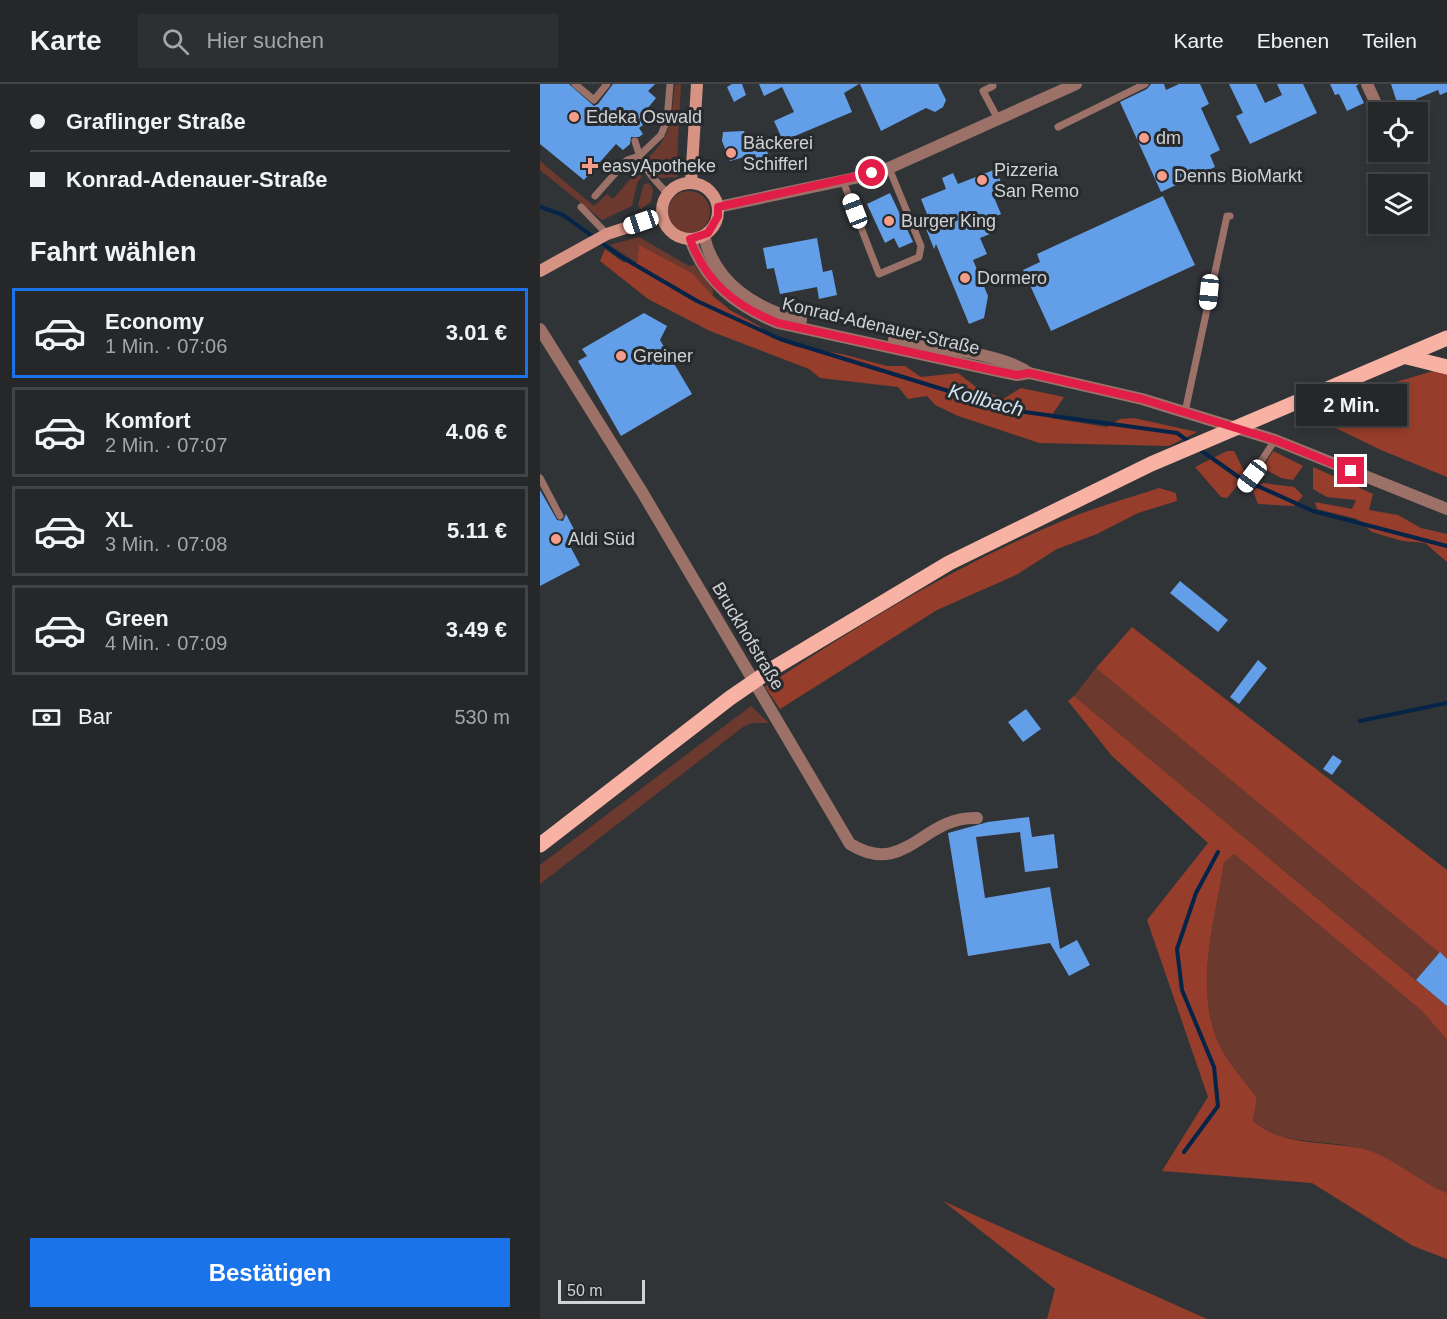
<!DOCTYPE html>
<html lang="de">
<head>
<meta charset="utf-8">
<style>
  body { margin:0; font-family:Helvetica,sans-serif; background:#2d2f31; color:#f1f3f6; height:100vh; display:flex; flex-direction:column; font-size:22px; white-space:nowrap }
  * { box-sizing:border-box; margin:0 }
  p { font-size:20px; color:#a3a5a8 }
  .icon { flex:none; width:33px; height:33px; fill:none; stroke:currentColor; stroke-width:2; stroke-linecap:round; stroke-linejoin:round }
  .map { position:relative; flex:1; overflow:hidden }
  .details { display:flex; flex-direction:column; background:#252729; width:540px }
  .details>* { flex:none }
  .top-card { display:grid; align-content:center; height:132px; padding:0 30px; background:#252729 }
  .controls { position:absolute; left:828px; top:18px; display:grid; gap:12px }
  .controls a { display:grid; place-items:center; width:60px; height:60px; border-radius:0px; background:#252729; box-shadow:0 3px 9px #0003,0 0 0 2px #424446; font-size:30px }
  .scale { position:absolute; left:18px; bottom:15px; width:87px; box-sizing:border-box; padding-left:6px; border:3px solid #d1d2d5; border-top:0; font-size:16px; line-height:21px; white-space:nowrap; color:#d1d2d5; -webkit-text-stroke:4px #272a2d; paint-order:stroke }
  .end { position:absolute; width:27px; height:27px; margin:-14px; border:8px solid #e11d48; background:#fff; box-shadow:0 0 0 3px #fff }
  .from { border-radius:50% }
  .bubble { position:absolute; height:42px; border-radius:0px; background:#252729; box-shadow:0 3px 9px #0003,0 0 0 2px #424446; font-size:20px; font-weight:700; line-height:42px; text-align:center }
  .car { position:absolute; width:18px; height:36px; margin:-18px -9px; border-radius:8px; box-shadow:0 0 4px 2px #0007; background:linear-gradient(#fff 24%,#345 0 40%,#fff 0 76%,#345 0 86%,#fff 0) }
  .top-card b { display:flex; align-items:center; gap:21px; height:57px; font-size:22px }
  .top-card b+b { border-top:2px solid #424446 }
  .top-card i { width:15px; height:15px; background:#f1f3f6 }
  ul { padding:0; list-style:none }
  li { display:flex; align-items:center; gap:18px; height:90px; margin:0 12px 9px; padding:0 18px; border:3px solid #424446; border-radius:0px }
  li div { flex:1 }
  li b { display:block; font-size:22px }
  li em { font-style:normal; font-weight:700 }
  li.on { border-color:#1a73e8 }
  li>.icon { width:54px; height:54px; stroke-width:1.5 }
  h2 { padding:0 30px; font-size:27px; line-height:72px }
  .pay { display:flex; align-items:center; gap:15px; height:66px; padding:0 30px; font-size:22px }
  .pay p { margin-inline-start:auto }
  .button { display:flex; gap:12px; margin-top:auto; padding:12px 30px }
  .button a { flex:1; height:69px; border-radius:0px; background:#1a73e8; color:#fff; font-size:24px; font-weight:700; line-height:69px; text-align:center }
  header { display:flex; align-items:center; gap:36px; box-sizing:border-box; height:84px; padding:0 30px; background:#252729; border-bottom:2px solid #424446 }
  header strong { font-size:28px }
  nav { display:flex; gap:33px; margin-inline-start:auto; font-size:21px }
  .search { width:420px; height:54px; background:#2d2f31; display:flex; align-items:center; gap:15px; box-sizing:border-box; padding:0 21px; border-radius:0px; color:#a3a5a8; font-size:22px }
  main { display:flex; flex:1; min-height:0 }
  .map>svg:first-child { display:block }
</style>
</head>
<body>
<header>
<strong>Karte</strong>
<div class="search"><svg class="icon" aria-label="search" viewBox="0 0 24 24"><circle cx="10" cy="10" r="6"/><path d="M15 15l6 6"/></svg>Hier suchen</div>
<nav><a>Karte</a><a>Ebenen</a><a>Teilen</a></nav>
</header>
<main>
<section class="details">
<div class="top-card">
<b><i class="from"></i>Graflinger Straße</b>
<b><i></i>Konrad-Adenauer-Straße</b>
</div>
<h2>Fahrt wählen</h2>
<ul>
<li class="on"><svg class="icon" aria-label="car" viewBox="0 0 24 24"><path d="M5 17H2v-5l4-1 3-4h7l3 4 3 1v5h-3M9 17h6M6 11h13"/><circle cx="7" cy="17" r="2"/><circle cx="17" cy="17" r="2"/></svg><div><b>Economy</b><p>1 Min. · 07:06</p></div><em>3.01 €</em></li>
<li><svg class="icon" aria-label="car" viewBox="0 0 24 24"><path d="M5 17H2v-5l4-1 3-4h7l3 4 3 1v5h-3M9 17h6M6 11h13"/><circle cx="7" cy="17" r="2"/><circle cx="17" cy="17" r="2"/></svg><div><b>Komfort</b><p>2 Min. · 07:07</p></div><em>4.06 €</em></li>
<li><svg class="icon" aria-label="car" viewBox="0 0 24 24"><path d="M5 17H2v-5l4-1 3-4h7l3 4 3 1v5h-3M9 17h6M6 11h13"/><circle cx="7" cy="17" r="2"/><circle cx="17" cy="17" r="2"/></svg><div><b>XL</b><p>3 Min. · 07:08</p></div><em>5.11 €</em></li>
<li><svg class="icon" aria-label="car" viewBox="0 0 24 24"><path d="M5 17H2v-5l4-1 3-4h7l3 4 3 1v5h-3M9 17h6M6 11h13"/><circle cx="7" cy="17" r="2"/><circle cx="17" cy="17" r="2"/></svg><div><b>Green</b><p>4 Min. · 07:09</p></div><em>3.49 €</em></li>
</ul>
<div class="pay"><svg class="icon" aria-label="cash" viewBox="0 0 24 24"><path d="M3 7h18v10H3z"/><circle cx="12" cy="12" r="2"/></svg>Bar<p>530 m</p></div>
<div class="button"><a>Bestätigen</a></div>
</section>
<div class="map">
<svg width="907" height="1235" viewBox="0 0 907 1235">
  <rect width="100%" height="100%" fill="#313437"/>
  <g fill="#6c392e">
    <path d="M141 0 137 76 119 77 111 83 107 75C134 49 130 36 135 1Z"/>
    <polygon points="0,77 54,122 67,110 73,115 97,87 102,92 97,99 92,122 62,136 0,86"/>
    <polygon points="139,80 141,83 137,93 120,94 116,89 125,82"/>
    <polygon points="109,99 113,105 111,118 101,125 98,121 104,100"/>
    <circle cx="149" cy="128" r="21"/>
    <polygon points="99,153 149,182 154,181 173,206 173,212 152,189 99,162 97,179 70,161"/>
    <polygon points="556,584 900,868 876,896 534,612"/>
    <polygon points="211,622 229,639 212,639 203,643 0,800 0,781"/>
    <path d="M694 770 882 927 907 956V1109C878 1098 847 1072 819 1064 784 1055 742 1062 713 1037L717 1014C707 1000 695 987 686 973 650 914 674 842 684 779Z"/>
  </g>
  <g fill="#963d2b">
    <polygon points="99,161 152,189 173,212 190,226 219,242 232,254 257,263 302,270 347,282 365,282 381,293 418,289 436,303 463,315 481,304 524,313 510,334 567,343 580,335 594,334 657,348 629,362 499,359 418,332 395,321 387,312 368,315 358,303 280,294 269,285 170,247 108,215 60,177 65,165 83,178 97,179"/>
    <polygon points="897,286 907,288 907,393 841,366 771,332 821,308"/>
    <polygon points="687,367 694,367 706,391 687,414 681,413 655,383"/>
    <polygon points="733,367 763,382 753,396 741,394 723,384"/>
    <polygon points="773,383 833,410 829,426 858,431 881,444 907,450 907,478 885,459 862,457 832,448 817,435 777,425 775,418 812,425 816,416 787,413 773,405"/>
    <polygon points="723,399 754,403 763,412 754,422 718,420 713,407"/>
    <path d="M619 404 636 409 637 417 598 429 557 450 517 465 476 491 397 526 240 625 225 603C324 537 427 475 537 431 564 421 592 413 619 404Z"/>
    <polygon points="592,543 907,786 907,875 556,584"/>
    <path d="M534 612 907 922V956L882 927 694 770 684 779C674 842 650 914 686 973 695 987 707 1000 717 1014L713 1037C742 1062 785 1057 820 1064 853 1072 876 1097 907 1109V1175L873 1162 772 1099 622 1087 668 1013 607 836 668 759 572 672 528 617Z"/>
    <polygon points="403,1117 667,1235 507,1235 515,1205"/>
  </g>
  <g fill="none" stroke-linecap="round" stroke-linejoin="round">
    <g stroke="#052447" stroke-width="4">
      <polyline points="0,123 23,131 80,172 157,217 240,255 470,326 637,349 651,359"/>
      <polyline points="659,365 700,394 773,427 907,462"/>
      <polyline points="820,637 907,619"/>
      <polyline points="644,1068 678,1022 674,983 642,906 637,865 656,809 678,768"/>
    </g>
  </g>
  <g fill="#639fe8">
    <polygon points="0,0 29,0 54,22 58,20 73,0 115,0 108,7 116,14 99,35 103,41 99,44 103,50 99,53 91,53 90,60 83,66 76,60 44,96 0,60"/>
    <polygon points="192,0 202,0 206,11 194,18 187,3"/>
    <polygon points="219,0 319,0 304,9 312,28 243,57 234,37 254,28 242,3 224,12"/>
    <polygon points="320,0 398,0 406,16 403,23 395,28 386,24 341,47"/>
    <polygon points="611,0 624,0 626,6 639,0 660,0 669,20 661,24 680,66 670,71 675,83 621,108 580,18 607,5"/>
    <polygon points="689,0 716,0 725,19 742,11 737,0 763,0 777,29 710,60 696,32 703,29"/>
    <polygon points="790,0 819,0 816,2 824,19 807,27 799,10 795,11"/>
    <polygon points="851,0 907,0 907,8 900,11 898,6 876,15 880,25 860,28"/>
    <polygon points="204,47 208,62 223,57 232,80 220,84 215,70 190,77 182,57 183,48"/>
    <polygon points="456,85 464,106 453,111 461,130 449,135 455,148 440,154 447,170 433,176 448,212 444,234 429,240 396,160 394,165 383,137 389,135 381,115 406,105 402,94 413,89 418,100"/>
    <polygon points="350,109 373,158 359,164 354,154 345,159 327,120"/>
    <polygon points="623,112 655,181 511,247 483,186 500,178 497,170"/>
    <polygon points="277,154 283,188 292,186 297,211 279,215 277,203 240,210 234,184 227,185 223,164"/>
    <polygon points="104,229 127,242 120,256 152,310 81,352 38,277 47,272 42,265"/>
    <polygon points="0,406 17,436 23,437 26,430 38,453 28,458 40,481 0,502"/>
    <polygon points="640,497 688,536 678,548 630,509"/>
    <polygon points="718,576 727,584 699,620 690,613"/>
    <polygon points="486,625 501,645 483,658 468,638"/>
    <polygon points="793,671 802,677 792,691 783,685"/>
    <polygon points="489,733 492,753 514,750 518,784 485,788 480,748 436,753 445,814 510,803 520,865 537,856 550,881 529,892 510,859 428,872 408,749 448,738"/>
    <polygon points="900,868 907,875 907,922 876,896"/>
  </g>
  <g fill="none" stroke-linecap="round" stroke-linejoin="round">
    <g stroke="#9b7168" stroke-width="7">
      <polyline points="35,0 54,16 67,0"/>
      <polyline points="452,0 453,2 443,7 458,35"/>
      <polyline points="518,43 605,0"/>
      <path d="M95 57C101 80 111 93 128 110"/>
      <polyline points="303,97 339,190 379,173 381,162 349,84"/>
      <polyline points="55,112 87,76 99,72 121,51 127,36 130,0"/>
      <polyline points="41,123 67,150"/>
      <polyline points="645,328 687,132 690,132"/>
      <polyline points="0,394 20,432"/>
      <polyline points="705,402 735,356"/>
    </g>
    <g stroke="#9b7168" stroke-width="12">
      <polyline points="827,0 837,22"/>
      <path d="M0 245 102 408 310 760C366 794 382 732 437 734"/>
    </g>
    <g stroke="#9b7168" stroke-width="12">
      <polyline points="178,123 315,94 349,84 536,0"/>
      <path d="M164 152C175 199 215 225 261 236"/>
      <path d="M150 155C166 199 196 222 238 239L457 287 477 291 489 289 602 315 735 356 907 425"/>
      <path d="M354 256C391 264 460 268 489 289"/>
    </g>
    <g stroke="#d69384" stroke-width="12">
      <polyline points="151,99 157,0"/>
      <circle cx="150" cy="127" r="28"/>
      <polyline points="0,187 67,150 122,132"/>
    </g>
    <g stroke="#f8b2a3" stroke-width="15">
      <polyline points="867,273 907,283"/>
      <polyline points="0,761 190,614 232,585 409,479 611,380 907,254"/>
    </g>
  </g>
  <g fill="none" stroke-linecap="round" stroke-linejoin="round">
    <path stroke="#e11d48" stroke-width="8" d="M332 89 178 123V132L168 149 150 155C166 199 196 222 238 239L457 287 477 291 489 289 602 315 735 356 811 387"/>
  </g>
  <g fill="#f49d8b" stroke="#272a2d" stroke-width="2">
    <circle cx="34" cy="33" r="6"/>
    <circle cx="604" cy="54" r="6"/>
    <circle cx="191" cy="69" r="6"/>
    <path d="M47 73h6v6h6v6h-6v6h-6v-6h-6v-6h6z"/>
    <circle cx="622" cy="92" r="6"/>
    <circle cx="442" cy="96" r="6"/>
    <circle cx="349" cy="137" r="6"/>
    <circle cx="425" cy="194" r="6"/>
    <circle cx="81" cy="272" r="6"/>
    <circle cx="16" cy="455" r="6"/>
  </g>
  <g text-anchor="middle" stroke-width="6" stroke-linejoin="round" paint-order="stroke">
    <g font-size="18" fill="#d1d2d5" stroke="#272a2d" text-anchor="start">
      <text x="46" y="39">Edeka Oswald</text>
      <text x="616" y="60">dm</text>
      <text x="203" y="65">Bäckerei<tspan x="203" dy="21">Schifferl</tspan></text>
      <text x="62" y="88">easyApotheke</text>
      <text x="454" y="92">Pizzeria<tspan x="454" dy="21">San Remo</tspan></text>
      <text x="634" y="98">Denns BioMarkt</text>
      <text x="361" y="143">Burger King</text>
      <text x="437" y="200">Dormero</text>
      <text x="93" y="278">Greiner</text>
      <text x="28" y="461">Aldi Süd</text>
    </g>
    <g font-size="18" fill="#d1d2d5" stroke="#272a2d">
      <text transform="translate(341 242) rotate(13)" y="6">Konrad-Adenauer-Straße</text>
      <text transform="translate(208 552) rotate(59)" y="6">Bruckhofstraße</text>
    </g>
    <g font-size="20" font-style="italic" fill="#d1e1f4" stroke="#272a2d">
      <text transform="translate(446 316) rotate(15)" y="7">Kollbach</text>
    </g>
  </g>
</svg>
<div class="controls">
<a><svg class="icon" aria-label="locate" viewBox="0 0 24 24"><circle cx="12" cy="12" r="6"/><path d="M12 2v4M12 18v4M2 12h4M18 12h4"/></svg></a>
<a><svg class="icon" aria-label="layers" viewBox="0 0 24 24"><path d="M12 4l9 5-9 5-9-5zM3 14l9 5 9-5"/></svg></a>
</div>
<div class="scale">50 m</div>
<i class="end from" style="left:332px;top:89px"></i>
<i class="end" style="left:811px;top:387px"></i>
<div class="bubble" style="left:756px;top:300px;width:111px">2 Min.</div>
<i class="car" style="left:315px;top:127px;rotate:339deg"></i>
<i class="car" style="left:101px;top:138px;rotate:251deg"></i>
<i class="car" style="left:669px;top:208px;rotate:186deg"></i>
<i class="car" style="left:712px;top:392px;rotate:217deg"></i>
</div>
</main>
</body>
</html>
